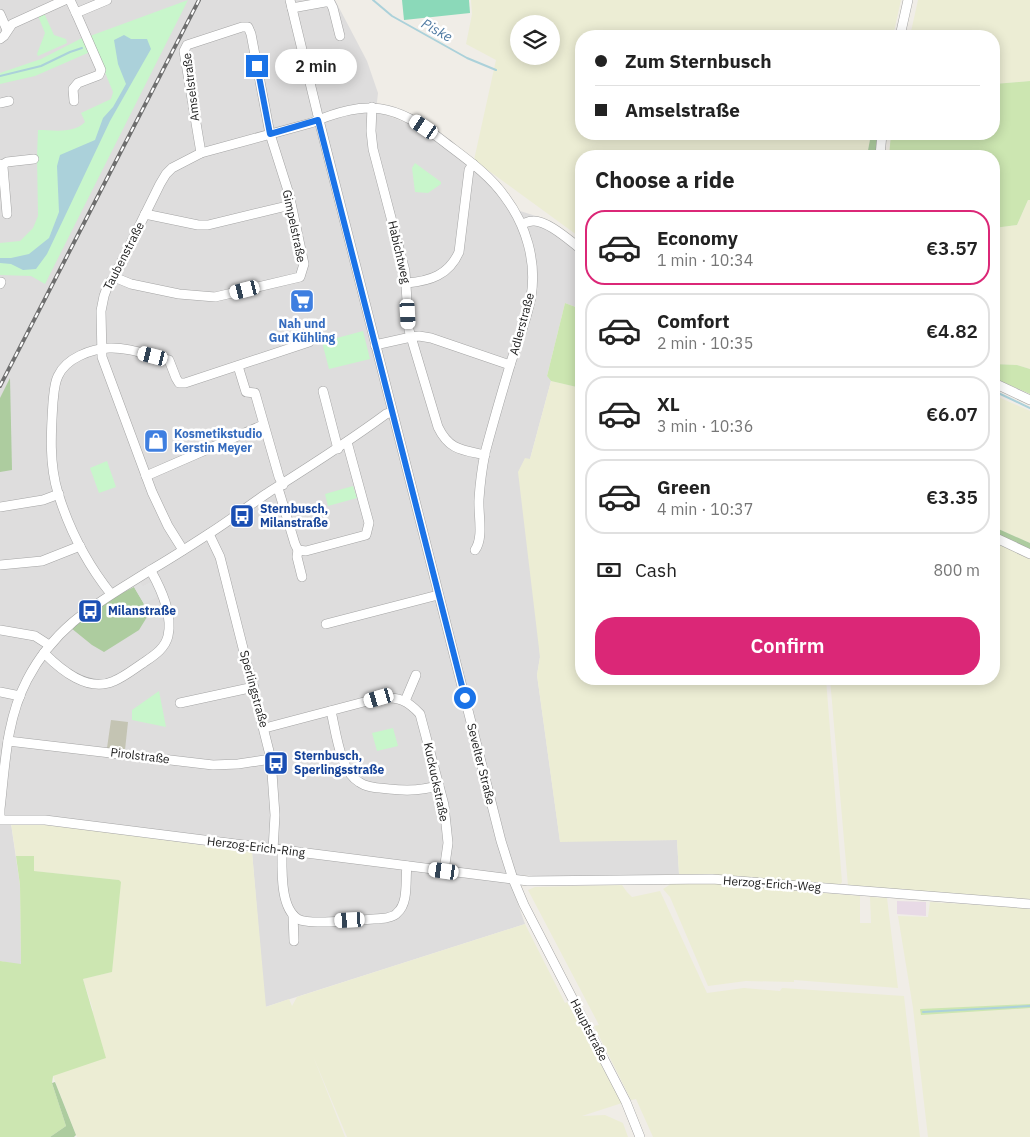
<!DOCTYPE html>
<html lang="en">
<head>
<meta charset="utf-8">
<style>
  body { margin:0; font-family:"IBM Plex Sans",sans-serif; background:#f2f2f2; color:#222; height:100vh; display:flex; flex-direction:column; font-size:19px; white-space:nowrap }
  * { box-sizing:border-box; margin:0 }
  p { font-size:16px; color:#767676 }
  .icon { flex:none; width:28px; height:28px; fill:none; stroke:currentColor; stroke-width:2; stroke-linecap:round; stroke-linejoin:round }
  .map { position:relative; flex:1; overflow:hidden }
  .side { position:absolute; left:575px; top:150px; width:425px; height:535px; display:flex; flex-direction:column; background:#fff; border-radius:20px; box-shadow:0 2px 12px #0003 }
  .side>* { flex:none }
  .top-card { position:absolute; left:575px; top:30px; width:425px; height:110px; border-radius:20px; box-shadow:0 2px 12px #0003; display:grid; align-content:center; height:110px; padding:0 20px; background:#fff }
  .tools { position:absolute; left:510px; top:15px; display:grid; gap:10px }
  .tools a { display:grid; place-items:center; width:50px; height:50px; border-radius:50%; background:#fff; box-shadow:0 2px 12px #0003; font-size:25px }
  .end { position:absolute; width:22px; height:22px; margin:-11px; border:6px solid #1a73e8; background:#fff; box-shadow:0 0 0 2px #fff }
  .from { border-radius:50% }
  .bubble { position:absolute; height:35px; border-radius:18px; background:#fff; box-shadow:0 2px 12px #0003; font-size:16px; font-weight:600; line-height:35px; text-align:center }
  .car { position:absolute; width:15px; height:30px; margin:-15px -8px; border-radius:6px; box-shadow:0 0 4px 1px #0007; background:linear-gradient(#fff 24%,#345 0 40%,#fff 0 76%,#345 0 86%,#fff 0) }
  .top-card b { display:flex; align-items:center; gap:18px; height:48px; font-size:19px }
  .top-card b+b { border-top:1px solid #e0e0e0 }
  .top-card i { width:12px; height:12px; background:#222 }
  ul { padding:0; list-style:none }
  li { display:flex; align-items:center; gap:15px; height:75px; margin:0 10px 8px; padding:0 10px; border:2px solid #e0e0e0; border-radius:20px }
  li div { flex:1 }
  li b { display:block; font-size:19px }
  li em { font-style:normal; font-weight:600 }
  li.selected { border-color:#db2777 }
  li>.icon { width:45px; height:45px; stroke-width:1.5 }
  h2 { padding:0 20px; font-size:22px; line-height:60px }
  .pay { display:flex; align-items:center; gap:12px; height:55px; padding:0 20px; font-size:19px }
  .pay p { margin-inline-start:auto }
  .button { display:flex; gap:10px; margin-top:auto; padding:10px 20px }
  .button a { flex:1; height:58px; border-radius:20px; background:#db2777; color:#fff; font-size:20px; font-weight:600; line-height:58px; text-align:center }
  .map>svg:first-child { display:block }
</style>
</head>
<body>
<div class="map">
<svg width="1030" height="1137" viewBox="0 0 1030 1137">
  <rect width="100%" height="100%" fill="#f0ede7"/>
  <polygon fill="#dedddd" points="0,0 335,0 367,61 378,93 376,111 420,128 474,170 520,211 539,217 553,224 556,234 581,253 581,309 565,303 547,376 551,381 530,459 540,657 537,675 560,841 677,840 679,874 577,879 519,875 511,884 525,924 265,1007 252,852 43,824 11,824 20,885 21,965 0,961"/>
  <polygon fill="#e8dae6" points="897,901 926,902 926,916 897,914"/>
  <polygon fill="#c4c4b3" points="111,720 128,722 125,750 107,748"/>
  <g fill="#ecedd4" fill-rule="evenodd">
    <path d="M471 0H901L893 36H581V134H871L867 156H581V238L474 160 496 60 466 44 472 14ZM519 24H551V56H519Z"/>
    <polygon points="918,0 1030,0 1030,81 994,84 994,36 910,36"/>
    <polygon points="1028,200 1030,200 1030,369 1017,365 994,364 994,228 1017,225"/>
    <polygon points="551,381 581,388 581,679 826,679 842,882 839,886 679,874 677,840 560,842 537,675 540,657 518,472 525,458 530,459"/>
    <polygon points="994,395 1030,411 1030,543 994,527"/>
    <polygon points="994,541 1030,558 1030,899 848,886 830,679 994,679"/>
    <polygon points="11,823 36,824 122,834 252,852 266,1007 289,999 292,1006 297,997 525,924 565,1003 567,1002 622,1103 582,1116 605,1115 623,1123 628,1137 347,1137 313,1056 345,1137 77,1137 53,1076 93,1010 83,979 111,972 119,880 33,871 34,856 16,856"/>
    <polygon points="671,884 723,884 860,896 860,923 871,923 870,897 887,898 898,988 794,980 794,982 746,981 708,986 670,897 663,889"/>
    <polygon points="622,885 627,892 632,897 660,891 707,993 744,988 780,991 782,988 904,996 920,1137 653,1137 636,1099 631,1100 594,1026 599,1025 528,890 535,887"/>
    <polygon points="930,902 1030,908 1030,1137 928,1137 913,1008 898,916 928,917"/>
  </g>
  <g fill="#cce6b1">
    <polygon points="1030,81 1030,200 1028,200 1017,225 994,228 994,156 889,156 891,134 994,134 994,84"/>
    <polygon points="565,303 581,309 581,388 551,381 547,376"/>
    <polygon points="994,364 1017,365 1030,369 1030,394 994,378"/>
    <polygon points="16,856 34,856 34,871 119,880 121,882 112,972 83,979 106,1058 53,1076 52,1083 66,1126 50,1137 0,1137 0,961 21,964 20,885"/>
    <polygon points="1030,1004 1030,1008 921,1015 920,1009"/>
  </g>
  <g fill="#adcc9f">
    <polygon points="871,134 878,134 876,156 867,156"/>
    <polygon points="10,378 12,470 0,472 0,398"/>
    <polygon points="994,527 1030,543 1030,551 994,534"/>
    <polygon points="134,587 144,604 141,607 147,617 139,630 104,652 92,645 71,628 112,598"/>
    <polygon points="55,1082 76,1135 74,1137 50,1137 66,1126 52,1083"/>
  </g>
  <g fill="#c8f6cb">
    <path d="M188 0 45 284 31 276 0 275V243L20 241 33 228 38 216 37 156 38 130C54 130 73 134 85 122L81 113 111 99 113 92 90 36Z"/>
    <polygon points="44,13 54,35 66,39 67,43 38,56 37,54 45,33 38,16"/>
    <polygon points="84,37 90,52 35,76 0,84 0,73 41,59"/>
    <polygon points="415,163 441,182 441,184 428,193 415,192 412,168"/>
    <polygon points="363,331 370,359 329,369 322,342"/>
    <polygon points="107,461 116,487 99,493 90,468"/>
    <polygon points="353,486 357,498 328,506 325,494"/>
    <polygon points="159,691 166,727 132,720 132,710"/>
    <polygon points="393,728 398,746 377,751 372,733"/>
  </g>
  <polygon fill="#8bd9b9" points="402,0 469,0 470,13 404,20"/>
  <polygon fill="#e0e0e0" points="151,582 159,596 144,604 134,587 140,583 143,586"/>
  <polygon fill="#abd1da" points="124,35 131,39 147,39 151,49 110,121 47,254 36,269 23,270 11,264 0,263 0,258 11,258 29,254 49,238 59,212 57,166 60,155 95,140 103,118 113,107 126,84 118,64 114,40"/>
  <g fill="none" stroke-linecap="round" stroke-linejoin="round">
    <g stroke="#abd1da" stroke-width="2">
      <polyline points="373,0 392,16 467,58 496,70"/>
      <polyline points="0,76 41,66 70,52 82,48"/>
      <polyline points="994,391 1030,408"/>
      <polyline points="923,1012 1030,1006"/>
    </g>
    <defs>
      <g id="minor">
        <polyline points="70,0 76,13 107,0"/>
        <polyline points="290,0 319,120 501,841 513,879 524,905 626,1102 640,1137"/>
        <polyline points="292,8 325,2 330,2 333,8 340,36"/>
        <polyline points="0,14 7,30"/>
        <polyline points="900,36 908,0"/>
        <polyline points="0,39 4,36 12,24 65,0"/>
        <polyline points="74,101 73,89 78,83 99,75 101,70 76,13"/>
        <polyline points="0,103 9,101"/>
        <path d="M372 107 371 131 373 149 405 271 409 330 438 427C449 450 462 450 485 455"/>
        <polyline points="880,156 882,134"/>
        <polyline points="0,164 3,167 7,214"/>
        <polyline points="2,165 7,162 34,159"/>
        <polyline points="145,214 198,225 208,225 291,205"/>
        <path d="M522 224C525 223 529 221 533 221 547 220 570 241 581 249"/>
        <polyline points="114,277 131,284 179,294 215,297 300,277 304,264 289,194 270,134 251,34 248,27 242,27 187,45 184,51 201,153"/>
        <path d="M407 283C430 281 449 275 459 252L469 170 473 164"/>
        <polyline points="0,284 1,282"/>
        <polyline points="375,345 411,337 419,336 431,338 510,365"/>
        <polyline points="238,366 246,392 255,393 279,477 283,485"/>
        <polyline points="994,383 1030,400"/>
        <polyline points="323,391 338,449"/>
        <polyline points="146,476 263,425"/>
        <polyline points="278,488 295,544 298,550 306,551 366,535 369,523 347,442"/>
        <polyline points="0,507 43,500 59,494"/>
        <polyline points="209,534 220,557 271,759 275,815 273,850"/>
        <polyline points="994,537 1030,554"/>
        <path d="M183 550 168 526 152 492 102 357 101 311 104 296 108 285 114 277 160 184 166 174 172 168 201 153 311 123C367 99 395 103 443 141 465 158 489 174 505 197 526 225 537 261 531 297 527 319 518 341 511 362 502 392 493 423 485 453 482 468 480 484 479 499 478 515 484 537 475 550"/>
        <polyline points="298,550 297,557 302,577"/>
        <polyline points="0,565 42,561 80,546"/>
        <path d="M111 594C88 565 69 529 58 493 49 464 51 432 53 402 54 394 54 384 58 376 66 358 91 349 109 348 129 347 150 356 169 360L176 378 179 383H185L309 342 314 336 313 332"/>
        <polyline points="326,624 438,595"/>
        <polyline points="0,630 35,636 49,645"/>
        <path d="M44 653C61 670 88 693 114 681 124 677 134 669 143 663 153 656 165 649 168 636 173 614 161 589 151 571"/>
        <polyline points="0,692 20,696"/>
        <polyline points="405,701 416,675"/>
        <polyline points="180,703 254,687"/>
        <path d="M331 711C336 732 340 771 359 782 367 788 379 788 389 789 406 791 423 791 439 785"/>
        <path d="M265 728 379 698C399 697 407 700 420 714L444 805 448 843 444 871"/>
        <polyline points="8,741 213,765 238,764 271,759"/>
        <path d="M0 819V809C5 766 6 720 27 680 56 624 98 603 149 571 170 559 190 546 210 533 229 521 247 507 266 494 307 468 347 443 386 414L392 412"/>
        <polyline points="0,820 45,820 528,881 712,879 1030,904"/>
        <path d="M282 851C282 870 280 908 298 919 309 926 370 919 386 918 390 917 395 916 397 913 409 903 405 880 407 866"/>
        <polyline points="293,915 294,941"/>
      </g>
    </defs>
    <use href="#minor" stroke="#a4a4a4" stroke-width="10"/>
    <use href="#minor" stroke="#fff" stroke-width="9"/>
    <defs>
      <polyline id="rail" points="0,386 199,0"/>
    </defs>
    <use href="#rail" stroke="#6e6e6e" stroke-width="4"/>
    <use href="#rail" stroke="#fff" stroke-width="2" stroke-dasharray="5.5" stroke-linecap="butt"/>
  </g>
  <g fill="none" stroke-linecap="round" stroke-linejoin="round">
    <polyline stroke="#1a73e8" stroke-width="6" points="257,66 270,134 318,120 465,698"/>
  </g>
  <defs>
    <symbol id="supermarket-square" viewBox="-11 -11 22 22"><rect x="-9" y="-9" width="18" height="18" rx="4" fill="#3f7fe0" stroke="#fff"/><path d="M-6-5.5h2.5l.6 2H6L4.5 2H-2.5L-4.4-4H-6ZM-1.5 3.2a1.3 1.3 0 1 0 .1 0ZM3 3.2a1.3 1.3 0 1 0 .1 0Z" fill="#fff"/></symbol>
    <symbol id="shop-square" viewBox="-11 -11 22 22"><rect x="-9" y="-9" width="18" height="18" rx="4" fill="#3f7fe0" stroke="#fff"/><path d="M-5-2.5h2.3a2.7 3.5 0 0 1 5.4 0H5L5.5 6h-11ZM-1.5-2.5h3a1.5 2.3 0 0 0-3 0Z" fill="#fff"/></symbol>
    <symbol id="bus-square" viewBox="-11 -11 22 22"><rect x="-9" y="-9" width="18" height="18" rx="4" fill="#1a4fb4" stroke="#fff"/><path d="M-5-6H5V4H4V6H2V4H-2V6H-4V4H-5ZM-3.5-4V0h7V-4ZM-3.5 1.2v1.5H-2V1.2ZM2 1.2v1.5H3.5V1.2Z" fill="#fff"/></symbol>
  </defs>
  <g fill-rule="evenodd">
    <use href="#supermarket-square" x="288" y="287" width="28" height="28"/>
    <use href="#shop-square" x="142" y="427" width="28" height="28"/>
    <use href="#bus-square" x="228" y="502" width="28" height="28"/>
    <use href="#bus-square" x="76" y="597" width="28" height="28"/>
    <use href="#bus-square" x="262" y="749" width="28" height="28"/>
  </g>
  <g text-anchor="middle" stroke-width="5" stroke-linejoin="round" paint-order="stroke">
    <g font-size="12" fill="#202020" stroke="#fff">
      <text transform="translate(191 87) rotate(-97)" y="4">Amselstraße</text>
      <text transform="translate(294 226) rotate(78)" y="4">Gimpelstraße</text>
      <text transform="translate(399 252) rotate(77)" y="4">Habichtweg</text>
      <text transform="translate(124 256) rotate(-63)" y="4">Taubenstraße</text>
      <text transform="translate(522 324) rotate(-75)" y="4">Adlerstraße</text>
      <text transform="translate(254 689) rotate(75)" y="4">Sperlingstraße</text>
      <text transform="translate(140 756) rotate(7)" y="4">Pirolstraße</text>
      <text transform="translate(481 764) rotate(76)" y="4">Sevelter Straße</text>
      <text transform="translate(436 782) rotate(78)" y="4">Kuckuckstraße</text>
      <text transform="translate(256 847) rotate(7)" y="4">Herzog-Erich-Ring</text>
      <text transform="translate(772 884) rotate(4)" y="4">Herzog-Erich-Weg</text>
      <text transform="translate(589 1030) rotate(63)" y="4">Hauptstraße</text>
    </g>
    <g font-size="12" font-weight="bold" fill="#366cbe" stroke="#fff">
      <text x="302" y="328">Nah und<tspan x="302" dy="14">Gut Kühling</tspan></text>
      <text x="174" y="438" text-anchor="start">Kosmetikstudio<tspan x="174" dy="14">Kerstin Meyer</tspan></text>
    </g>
    <g font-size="12" font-weight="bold" fill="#164399" stroke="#fff" text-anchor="start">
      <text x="260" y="513">Sternbusch,<tspan x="260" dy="14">Milanstraße</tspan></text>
      <text x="108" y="615">Milanstraße</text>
      <text x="294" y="760">Sternbusch,<tspan x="294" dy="14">Sperlingsstraße</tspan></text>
    </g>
    <g font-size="14" font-style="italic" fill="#4f7aa2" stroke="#fff">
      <text transform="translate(437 30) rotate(29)" y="5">Piske</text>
    </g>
  </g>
</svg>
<div class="tools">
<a><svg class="icon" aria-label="layers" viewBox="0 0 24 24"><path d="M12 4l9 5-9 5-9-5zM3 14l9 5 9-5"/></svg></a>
</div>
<i class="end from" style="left:465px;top:698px"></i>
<i class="end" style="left:257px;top:66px"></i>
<div class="bubble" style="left:275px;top:49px;width:82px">2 min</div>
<i class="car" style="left:424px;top:127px;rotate:304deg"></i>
<i class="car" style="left:245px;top:290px;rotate:256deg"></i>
<i class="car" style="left:408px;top:314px;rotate:177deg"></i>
<i class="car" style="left:153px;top:356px;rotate:284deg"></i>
<i class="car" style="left:379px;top:698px;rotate:254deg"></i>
<i class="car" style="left:444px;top:871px;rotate:278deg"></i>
<i class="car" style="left:350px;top:920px;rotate:267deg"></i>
<div class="top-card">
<b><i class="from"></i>Zum Sternbusch</b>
<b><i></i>Amselstraße</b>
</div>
<section class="side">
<h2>Choose a ride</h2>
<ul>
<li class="selected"><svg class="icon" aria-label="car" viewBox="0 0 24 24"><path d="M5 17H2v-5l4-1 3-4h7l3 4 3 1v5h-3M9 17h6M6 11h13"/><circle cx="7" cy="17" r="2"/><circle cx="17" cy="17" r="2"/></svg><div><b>Economy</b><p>1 min · 10:34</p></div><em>€3.57</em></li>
<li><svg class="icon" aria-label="car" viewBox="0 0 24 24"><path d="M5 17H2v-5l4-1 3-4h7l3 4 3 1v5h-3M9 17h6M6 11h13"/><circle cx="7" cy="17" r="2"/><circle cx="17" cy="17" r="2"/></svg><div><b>Comfort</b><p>2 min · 10:35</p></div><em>€4.82</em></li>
<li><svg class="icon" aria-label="car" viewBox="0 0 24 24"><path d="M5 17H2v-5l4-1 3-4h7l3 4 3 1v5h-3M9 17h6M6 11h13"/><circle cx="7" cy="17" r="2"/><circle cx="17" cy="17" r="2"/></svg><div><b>XL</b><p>3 min · 10:36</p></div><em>€6.07</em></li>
<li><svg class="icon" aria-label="car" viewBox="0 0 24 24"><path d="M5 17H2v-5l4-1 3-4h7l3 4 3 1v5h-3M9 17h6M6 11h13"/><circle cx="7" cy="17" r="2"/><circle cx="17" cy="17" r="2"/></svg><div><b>Green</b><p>4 min · 10:37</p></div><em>€3.35</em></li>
</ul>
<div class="pay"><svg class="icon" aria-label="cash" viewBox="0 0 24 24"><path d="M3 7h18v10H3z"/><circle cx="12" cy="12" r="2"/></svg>Cash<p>800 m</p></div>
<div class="button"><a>Confirm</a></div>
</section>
</div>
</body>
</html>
